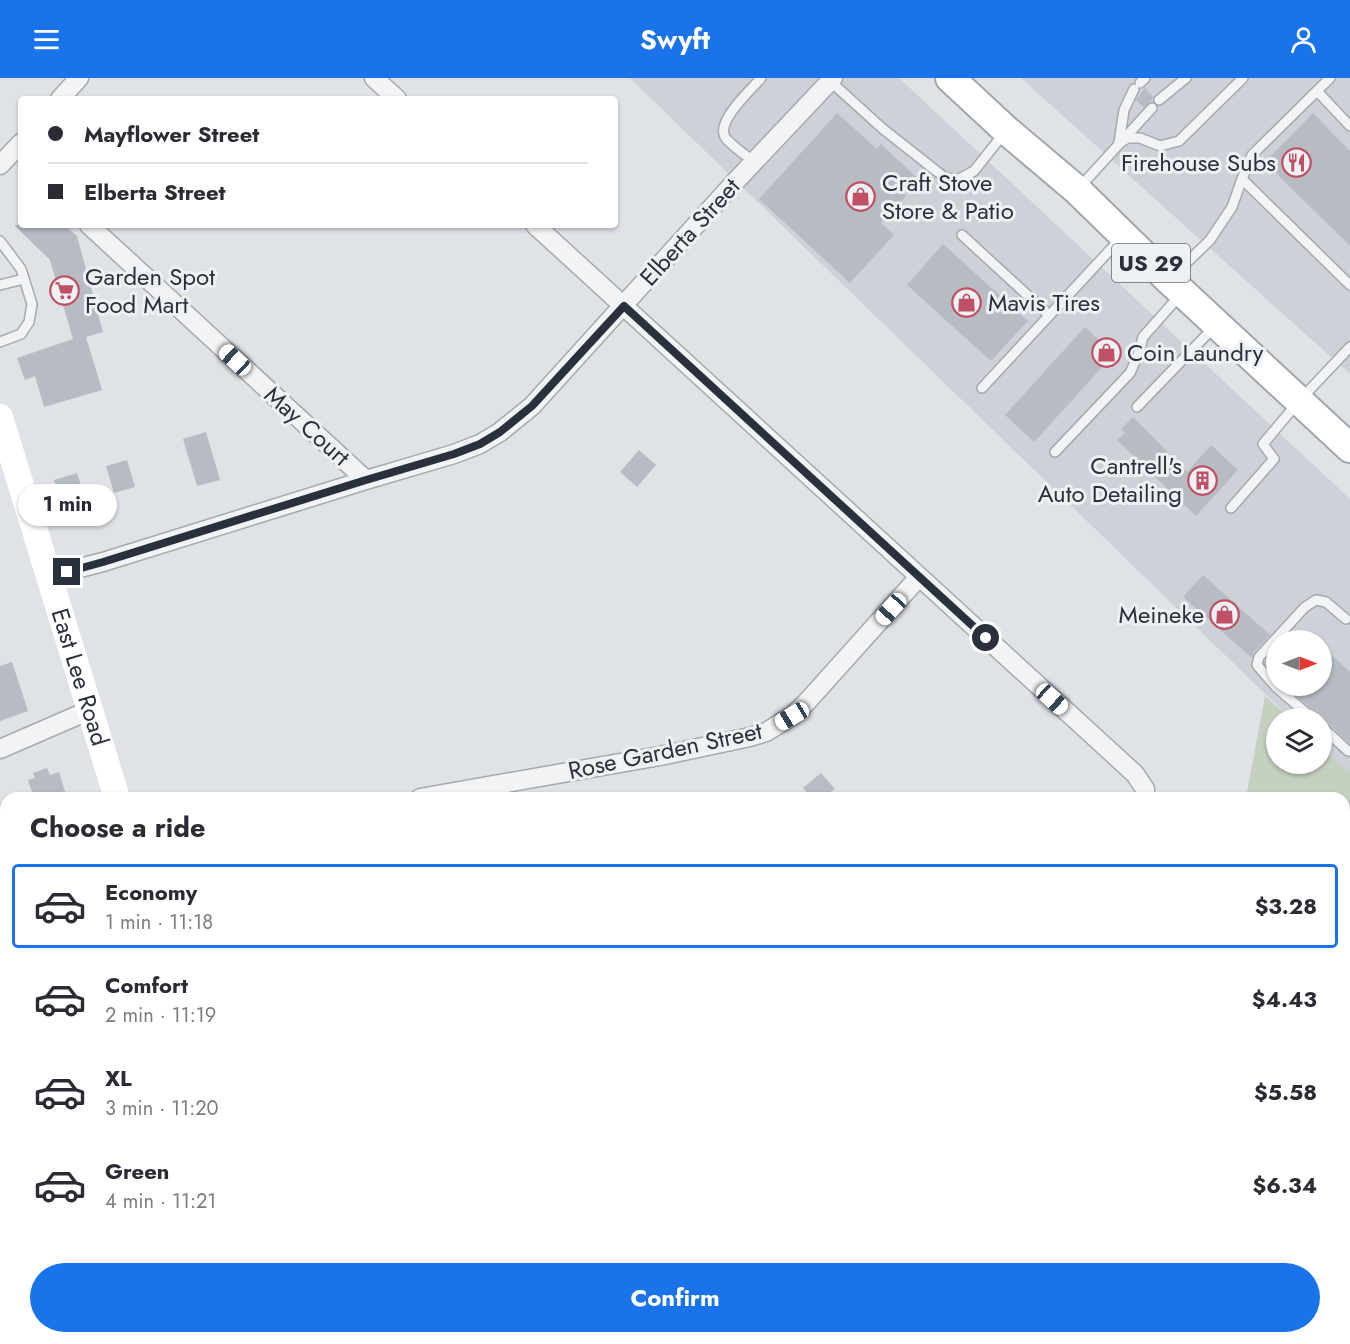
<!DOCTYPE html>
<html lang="en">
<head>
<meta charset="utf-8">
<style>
  body { margin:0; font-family:Jost,sans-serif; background:#f7f7f7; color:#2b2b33; height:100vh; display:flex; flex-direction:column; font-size:22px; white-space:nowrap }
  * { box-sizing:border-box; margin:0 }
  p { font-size:20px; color:#7c7c81 }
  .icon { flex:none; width:33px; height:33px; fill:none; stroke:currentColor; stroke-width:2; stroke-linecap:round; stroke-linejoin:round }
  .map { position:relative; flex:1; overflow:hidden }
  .drawer { position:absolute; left:0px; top:714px; width:1350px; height:552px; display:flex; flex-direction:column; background:#fff; border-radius:18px 18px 0 0; box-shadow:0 2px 4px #0004 }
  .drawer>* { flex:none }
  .guide { position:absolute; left:18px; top:18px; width:600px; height:132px; border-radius:6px; box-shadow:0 2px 4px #0004; display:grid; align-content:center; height:132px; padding:0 30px; background:#fff }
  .needle { width:39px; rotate:90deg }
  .fabs { position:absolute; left:1266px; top:552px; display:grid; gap:12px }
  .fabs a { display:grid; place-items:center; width:66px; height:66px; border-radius:50%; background:#fff; box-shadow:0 2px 4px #0004; font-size:30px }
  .end { position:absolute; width:27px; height:27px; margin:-14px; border:8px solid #2a313c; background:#fff; box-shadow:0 0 0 3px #fff }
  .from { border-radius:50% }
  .bubble { position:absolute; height:42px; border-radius:21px; background:#fff; box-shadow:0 2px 4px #0004; font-size:20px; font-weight:700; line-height:42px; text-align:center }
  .car { position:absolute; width:18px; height:36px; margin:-18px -9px; border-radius:8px; box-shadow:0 0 4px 2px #0007; background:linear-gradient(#fff 24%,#345 0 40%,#fff 0 76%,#345 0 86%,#fff 0) }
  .guide b { display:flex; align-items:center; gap:21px; height:57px; font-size:22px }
  .guide b+b { border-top:2px solid #e1e1e2 }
  .guide i { width:15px; height:15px; background:#2b2b33 }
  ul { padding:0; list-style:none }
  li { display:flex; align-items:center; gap:18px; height:84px; margin:0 12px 9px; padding:0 18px; border:3px solid transparent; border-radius:6px }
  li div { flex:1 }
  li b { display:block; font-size:22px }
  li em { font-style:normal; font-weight:700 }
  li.current { border-color:#1a73e8 }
  li>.icon { width:54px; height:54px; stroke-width:1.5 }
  h2 { padding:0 30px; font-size:27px; line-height:72px }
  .button { display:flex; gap:12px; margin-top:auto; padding:12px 30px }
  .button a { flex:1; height:69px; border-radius:36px; background:#1a73e8; color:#fff; font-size:24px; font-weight:700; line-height:69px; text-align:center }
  header { display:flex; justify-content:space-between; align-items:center; height:78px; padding:0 30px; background:#1a73e8; color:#fff; font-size:27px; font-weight:700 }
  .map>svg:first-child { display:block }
</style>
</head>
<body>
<header><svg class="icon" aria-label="menu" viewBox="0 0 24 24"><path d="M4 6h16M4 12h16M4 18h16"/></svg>Swyft<svg class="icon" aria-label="person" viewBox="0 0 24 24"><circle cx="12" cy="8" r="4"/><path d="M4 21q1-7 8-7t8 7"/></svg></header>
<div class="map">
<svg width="1350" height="1266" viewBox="0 0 1350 1266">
  <rect width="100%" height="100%" fill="#dfe2e7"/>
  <g fill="#cdd1d8" fill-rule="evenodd">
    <path d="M630 0H899L1350 421V693L1348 695 1322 670V640H1290ZM1276 562H1322V608H1276Z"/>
    <polygon points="1021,0 1350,0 1350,296 1175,139"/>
  </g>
  <g fill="#c5d0c1">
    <polygon points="1265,618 1290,640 1276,640 1276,686 1322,686 1322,670 1348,694 1350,693 1350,912 1344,906 1344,720 1246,720"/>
    <polygon points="509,1260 693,1260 690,1266 510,1266"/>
    <polygon points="743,1260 954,1260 955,1266 746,1266"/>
  </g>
  <g fill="#b7bcc3">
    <polygon points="1145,10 1153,19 1152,22 1144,29 1136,22"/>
    <polygon points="837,35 877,71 881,66 916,99 901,114 906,118 881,145 894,157 850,205 759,121"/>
    <polygon points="1313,35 1350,73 1350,168 1265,84"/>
    <polygon points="14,147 64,147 77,158 103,254 86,259 102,312 44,329 35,298 25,302 17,280 73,261 50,182"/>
    <polygon points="943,166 1028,243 991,283 907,207"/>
    <polygon points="1085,249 1114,276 1034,364 1005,337"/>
    <polygon points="1133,339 1187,394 1211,367 1238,392 1196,438 1117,362 1125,355 1121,351"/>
    <polygon points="206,354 220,402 197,408 183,361"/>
    <polygon points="639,372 656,387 637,409 620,394"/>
    <polygon points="127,382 135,409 114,415 106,388"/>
    <polygon points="77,395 85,420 62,427 54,402"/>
    <polygon points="1203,497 1270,557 1254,574 1252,580 1183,519"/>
    <polygon points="1322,568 1350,594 1350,666 1327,644 1319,640 1316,635 1285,608 1322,608"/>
    <polygon points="1276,570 1276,599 1264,585"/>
    <polygon points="12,584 28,633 0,643 0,588"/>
    <polygon points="47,690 50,697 59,694 67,720 34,720 28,702 35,700 33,695"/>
    <polygon points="821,695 835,711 824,720 811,720 803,710"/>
  </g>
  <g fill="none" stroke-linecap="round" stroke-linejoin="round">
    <defs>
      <g id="lane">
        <polyline points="830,3 883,51 944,99 957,102 974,93 1005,54"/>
        <polyline points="1140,5 1145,0"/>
        <polyline points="1317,13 1350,48"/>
        <polyline points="1159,22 1186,0"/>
        <polyline points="1119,65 1128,60 1140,60 1160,68 1179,63 1243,0"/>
        <polyline points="1119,65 1124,32 1134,11"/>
        <path d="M754 84C747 78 729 66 725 59 716 43 751 12 761 0"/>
        <polyline points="1242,101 1350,207"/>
        <polyline points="1079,110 1152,30"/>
        <polyline points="962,157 1049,237"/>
        <polyline points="0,163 21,191 32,226 29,244 21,256 0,264"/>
        <polyline points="1172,199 1210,162 1232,129 1242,101 1252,77 1330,0"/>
        <polyline points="0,207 24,201"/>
        <polyline points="982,310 1122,159"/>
        <polyline points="1137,329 1215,248"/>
        <polyline points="1055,374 1130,295 1139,275 1143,259 1181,216"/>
        <polyline points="1231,430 1274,381 1263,366 1299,323 1350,269"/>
        <polyline points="1312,640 1276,609 1257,587 1259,579 1305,529 1316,522 1326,524 1346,541"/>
        <polyline points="1322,649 1348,673 1350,673"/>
        <polyline points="1344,836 1350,828"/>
        <polyline points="1046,1260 1047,1266"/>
      </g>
      <g id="street">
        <polyline points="374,0 397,21"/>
        <polyline points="60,21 79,0"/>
        <polyline points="0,87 21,65"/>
        <polyline points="89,147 366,402"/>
        <polyline points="535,147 1135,696 1145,711 1145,720"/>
        <polyline points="49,498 103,484 366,402 454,376 480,366 500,354 532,328 734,105 833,0"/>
        <polyline points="0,671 90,632"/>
        <polyline points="420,720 660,678 750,659 766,654 792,638 805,626 919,499"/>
        <polyline points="1344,987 1350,980"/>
        <polyline points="1344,1110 1350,1116"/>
        <polyline points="0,1127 6,1125"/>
      </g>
      <polyline id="primary" points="950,0 1006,52 1077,112 1169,202 1350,370"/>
    </defs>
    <use href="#lane" stroke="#a5a9b0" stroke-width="12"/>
    <use href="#street" stroke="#a5a9b0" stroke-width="21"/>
    <use href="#primary" stroke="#9fa7b1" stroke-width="32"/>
    <use href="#lane" stroke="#f1f3f5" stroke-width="9"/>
    <use href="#street" stroke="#f1f3f5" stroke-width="18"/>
    <g stroke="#fff" stroke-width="26">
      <path id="s1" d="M0 339 117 720"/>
      <polyline points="284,1260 286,1266"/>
    </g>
    <use href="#primary" stroke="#fff" stroke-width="28"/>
  </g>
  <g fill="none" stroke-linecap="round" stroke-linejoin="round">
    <polyline stroke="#2a313c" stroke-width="8" points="67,494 103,484 366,402 454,376 480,366 500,354 532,328 624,228 986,560"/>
  </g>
  <defs>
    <symbol id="restaurant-ring" viewBox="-11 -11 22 22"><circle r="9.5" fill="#eef1f4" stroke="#c05065" stroke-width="1.5"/><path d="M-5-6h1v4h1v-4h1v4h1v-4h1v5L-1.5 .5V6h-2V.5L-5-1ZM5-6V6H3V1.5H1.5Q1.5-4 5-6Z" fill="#c05065"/></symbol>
    <symbol id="shop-ring" viewBox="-11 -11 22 22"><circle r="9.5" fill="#eef1f4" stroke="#c05065" stroke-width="1.5"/><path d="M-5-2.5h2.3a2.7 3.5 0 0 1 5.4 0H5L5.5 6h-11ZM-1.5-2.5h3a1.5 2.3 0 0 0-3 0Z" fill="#c05065"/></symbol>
    <symbol id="supermarket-ring" viewBox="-11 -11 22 22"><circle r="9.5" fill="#eef1f4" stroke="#c05065" stroke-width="1.5"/><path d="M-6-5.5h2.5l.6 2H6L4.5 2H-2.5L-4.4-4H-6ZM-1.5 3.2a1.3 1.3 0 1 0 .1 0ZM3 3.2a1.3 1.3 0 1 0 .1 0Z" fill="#c05065"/></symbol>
    <symbol id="building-ring" viewBox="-11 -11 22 22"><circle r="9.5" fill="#eef1f4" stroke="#c05065" stroke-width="1.5"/><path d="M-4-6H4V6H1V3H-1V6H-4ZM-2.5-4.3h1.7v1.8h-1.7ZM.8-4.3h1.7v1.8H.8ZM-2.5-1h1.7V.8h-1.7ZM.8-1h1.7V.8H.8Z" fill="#c05065"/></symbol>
  </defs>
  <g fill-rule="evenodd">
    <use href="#restaurant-ring" x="1280" y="68" width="33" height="33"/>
    <use href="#shop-ring" x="844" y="102" width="33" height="33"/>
    <use href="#supermarket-ring" x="48" y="196" width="33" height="33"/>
    <use href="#shop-ring" x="950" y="208" width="33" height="33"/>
    <use href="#shop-ring" x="1090" y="258" width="33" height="33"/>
    <use href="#building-ring" x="1186" y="386" width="33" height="33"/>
    <use href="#shop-ring" x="1208" y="520" width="33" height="33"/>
  </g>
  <g text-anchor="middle" stroke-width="6" stroke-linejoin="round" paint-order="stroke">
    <rect fill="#eef1f4" stroke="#656b73" stroke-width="1.5" x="1112" y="166" width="78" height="38" rx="4.5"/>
    <g font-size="22" font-weight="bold" fill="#2a313c">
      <text x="1151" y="193">US 29</text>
    </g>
    <g font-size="24" fill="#2a313c" stroke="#eef1f4" text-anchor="start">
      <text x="1276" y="93" text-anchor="end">Firehouse Subs</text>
      <text x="882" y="113">Craft Stove<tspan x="882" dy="28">Store &amp; Patio</tspan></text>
      <text x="85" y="207">Garden Spot<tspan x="85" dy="28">Food Mart</tspan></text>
      <text x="988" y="233">Mavis Tires</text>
      <text x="1127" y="283">Coin Laundry</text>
      <text x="1182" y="396" text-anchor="end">Cantrell's<tspan x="1182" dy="28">Auto Detailing</tspan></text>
      <text x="1204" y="545" text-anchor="end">Meineke</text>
    </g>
    <g font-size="24" fill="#2a313c" stroke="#eef1f4">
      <text transform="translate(690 154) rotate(-48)" y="8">Elberta Street</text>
      <text transform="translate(307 348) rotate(42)" y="8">May Court</text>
      <text dy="8" stroke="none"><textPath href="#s1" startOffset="272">East Lee Road</textPath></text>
      <text transform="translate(665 673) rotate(-12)" y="8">Rose Garden Street</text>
    </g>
  </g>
</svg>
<div class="fabs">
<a><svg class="needle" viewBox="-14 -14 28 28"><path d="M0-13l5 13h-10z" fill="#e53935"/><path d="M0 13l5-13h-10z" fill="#7c7c81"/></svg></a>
<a><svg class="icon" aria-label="layers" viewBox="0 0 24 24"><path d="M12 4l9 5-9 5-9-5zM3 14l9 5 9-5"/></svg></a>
</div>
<i class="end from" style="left:986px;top:560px"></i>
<i class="end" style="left:67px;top:494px"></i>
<div class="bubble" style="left:18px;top:406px;width:99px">1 min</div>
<i class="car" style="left:235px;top:282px;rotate:313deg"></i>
<i class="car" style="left:891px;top:531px;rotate:222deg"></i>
<i class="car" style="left:1052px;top:621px;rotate:132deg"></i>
<i class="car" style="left:792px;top:638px;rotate:239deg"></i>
<div class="guide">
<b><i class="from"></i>Mayflower Street</b>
<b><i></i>Elberta Street</b>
</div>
<section class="drawer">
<h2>Choose a ride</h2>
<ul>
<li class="current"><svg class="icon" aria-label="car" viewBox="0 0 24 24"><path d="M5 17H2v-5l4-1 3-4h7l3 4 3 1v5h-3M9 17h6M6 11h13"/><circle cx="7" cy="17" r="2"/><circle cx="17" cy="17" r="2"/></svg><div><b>Economy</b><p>1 min · 11:18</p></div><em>$3.28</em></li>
<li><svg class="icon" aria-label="car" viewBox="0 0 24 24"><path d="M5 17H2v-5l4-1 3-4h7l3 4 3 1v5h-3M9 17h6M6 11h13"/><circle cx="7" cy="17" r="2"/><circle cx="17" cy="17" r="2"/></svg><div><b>Comfort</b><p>2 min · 11:19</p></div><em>$4.43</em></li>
<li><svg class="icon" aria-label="car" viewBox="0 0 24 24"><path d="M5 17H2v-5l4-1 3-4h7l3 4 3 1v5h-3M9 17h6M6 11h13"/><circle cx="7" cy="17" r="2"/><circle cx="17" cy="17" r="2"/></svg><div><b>XL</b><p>3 min · 11:20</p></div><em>$5.58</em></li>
<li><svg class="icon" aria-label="car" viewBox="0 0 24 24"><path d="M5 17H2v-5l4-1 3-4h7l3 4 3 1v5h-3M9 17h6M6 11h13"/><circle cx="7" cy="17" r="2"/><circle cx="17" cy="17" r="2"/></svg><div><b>Green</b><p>4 min · 11:21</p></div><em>$6.34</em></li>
</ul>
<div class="button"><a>Confirm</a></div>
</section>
</div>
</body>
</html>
